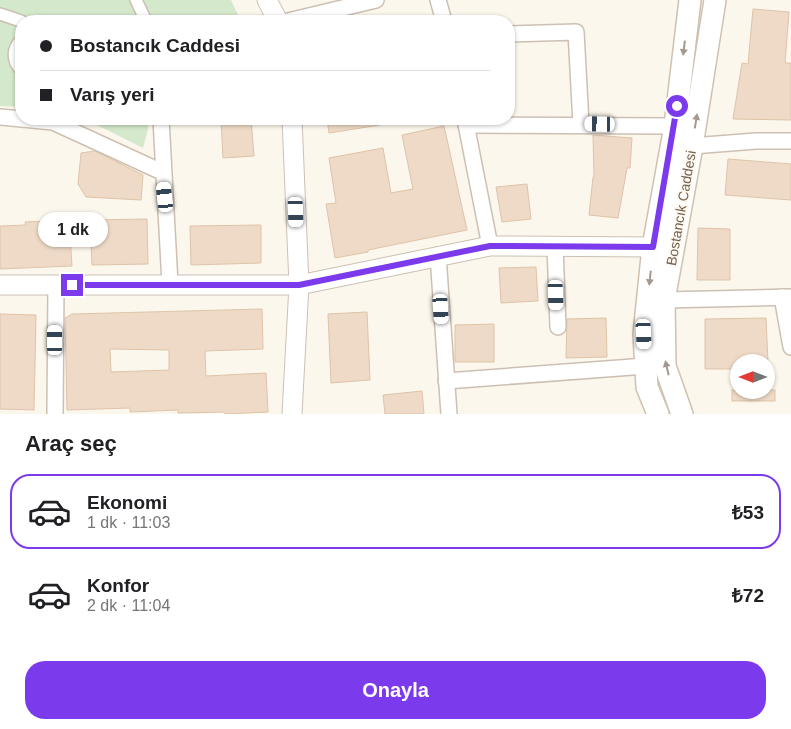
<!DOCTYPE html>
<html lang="tr">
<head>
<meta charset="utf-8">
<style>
  body { margin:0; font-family:Helvetica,sans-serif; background:#f2f2f2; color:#202124; height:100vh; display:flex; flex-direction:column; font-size:19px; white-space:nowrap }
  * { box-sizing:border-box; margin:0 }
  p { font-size:16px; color:#757577 }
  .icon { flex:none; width:28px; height:28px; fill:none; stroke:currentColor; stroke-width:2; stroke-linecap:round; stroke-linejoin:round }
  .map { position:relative; height:414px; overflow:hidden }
  .sheet { display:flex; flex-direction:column; background:#fff; flex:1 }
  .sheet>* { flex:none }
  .guide { position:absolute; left:15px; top:15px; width:500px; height:110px; border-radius:20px; box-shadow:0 1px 4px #0004; display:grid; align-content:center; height:110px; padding:0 25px; background:#fff }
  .needle { width:32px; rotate:270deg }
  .fabs { position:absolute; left:730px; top:354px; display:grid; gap:10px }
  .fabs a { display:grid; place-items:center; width:45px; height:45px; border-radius:50%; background:#fff; box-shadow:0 1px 4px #0004; font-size:25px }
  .end { position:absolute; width:22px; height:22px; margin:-11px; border:6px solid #7c3aed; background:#fff; box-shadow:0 0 0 2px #fff }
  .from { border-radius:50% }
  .bubble { position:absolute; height:35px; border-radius:18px; background:#fff; box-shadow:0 1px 4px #0004; font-size:16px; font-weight:600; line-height:35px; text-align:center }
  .car { position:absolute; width:15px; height:30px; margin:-15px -8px; border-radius:6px; box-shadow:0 0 4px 1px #0007; background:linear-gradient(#fff 24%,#345 0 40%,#fff 0 76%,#345 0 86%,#fff 0) }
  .guide b { display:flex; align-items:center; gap:18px; height:48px; font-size:19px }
  .guide b+b { border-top:1px solid #e0e0e0 }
  .guide i { width:12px; height:12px; background:#202124 }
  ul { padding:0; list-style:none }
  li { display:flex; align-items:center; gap:15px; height:75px; margin:0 10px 8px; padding:0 15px; border:2px solid transparent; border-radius:20px }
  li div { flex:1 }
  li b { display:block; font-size:19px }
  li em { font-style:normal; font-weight:600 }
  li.selected { border-color:#7c3aed }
  li>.icon { width:45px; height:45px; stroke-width:1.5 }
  h2 { padding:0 25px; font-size:22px; line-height:60px }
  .cta { display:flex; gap:10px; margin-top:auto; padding:10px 25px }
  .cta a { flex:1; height:58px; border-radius:20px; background:#7c3aed; color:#fff; font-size:20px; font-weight:600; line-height:58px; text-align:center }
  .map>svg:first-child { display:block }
</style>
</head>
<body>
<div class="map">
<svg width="791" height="414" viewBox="0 0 791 414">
  <rect width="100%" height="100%" fill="#fbf7ec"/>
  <g fill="#d4e8cb">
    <polygon points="0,0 231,0 240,19 237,21 21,21 21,107 0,106"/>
    <polygon points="85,119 148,119 148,129 143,148"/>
  </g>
  <g fill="#eedac6" stroke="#dfc3a8" fill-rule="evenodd">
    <polygon points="753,9 789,12 785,63 791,63 791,120 733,119 742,63 748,64"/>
    <polygon points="221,119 251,119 254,156 223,158"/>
    <polygon points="327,119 379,119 380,125 329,133"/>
    <polygon points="444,126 467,230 368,250 368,252 335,258 326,204 336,203 329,158 383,148 391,193 413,189 402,135"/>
    <polygon points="593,135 632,138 630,168 627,168 618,218 589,215 593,177 594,177"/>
    <polygon points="95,151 143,175 141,200 86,197 78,184 81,153"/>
    <polygon points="728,159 791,164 791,200 725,195"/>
    <polygon points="527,184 531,219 502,222 496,187"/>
    <polygon points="147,219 148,264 92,265 90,220"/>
    <polygon points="69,220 72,266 0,269 0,226 26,225 25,222"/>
    <polygon points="261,225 261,263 191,265 190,226"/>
    <polygon points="698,228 730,229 730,280 697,280"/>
    <polygon points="536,267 538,301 501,303 499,268"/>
    <path d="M262 309 263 349 205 351 206 376 266 373 268 412 225 414 223 412 178 413V410L130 412V408L67 410 65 318 72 314ZM110 349 169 350V370L111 372Z"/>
    <polygon points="367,312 370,380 331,383 328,314"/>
    <polygon points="0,314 36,315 34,410 0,409"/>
    <polygon points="606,318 607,357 566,358 567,319"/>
    <polygon points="766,318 768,362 739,362 739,369 705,369 705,319"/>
    <polygon points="494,324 494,362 455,362 455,325"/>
    <rect x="732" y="390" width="43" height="11"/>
    <polygon points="422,391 424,414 385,414 383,395"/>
  </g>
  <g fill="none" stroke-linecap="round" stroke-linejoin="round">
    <defs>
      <g id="pedestrian">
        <polyline points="136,0 146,21"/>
        <polyline points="0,14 21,21"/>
        <path d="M21 40C12 49 12 61 21 70"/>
      </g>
      <g id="minor">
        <polyline points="438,0 444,21"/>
        <polyline points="288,21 376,0"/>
        <polyline points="509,34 576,32 581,124"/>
        <polyline points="0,117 53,122 162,172"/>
        <polyline points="161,119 170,284"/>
        <polyline points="465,119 490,246"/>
        <polyline points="466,125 675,126"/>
        <polyline points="692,146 756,141 791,141"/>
        <polyline points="555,246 558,327"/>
        <polyline points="438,255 449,414"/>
        <polyline points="782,297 791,347"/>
        <polyline points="664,300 791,297"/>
        <polyline points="446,381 646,366"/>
        <polyline points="55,414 56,285"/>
      </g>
      <g id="tertiary">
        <polyline points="267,0 278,21"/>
        <polyline points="292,119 299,285 292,414"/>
        <polyline points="0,285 299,285 490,246 653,247"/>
      </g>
      <g id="secondary">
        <polyline points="658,414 647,387 644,334 653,247 675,126 690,0"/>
        <polyline points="682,414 665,366 664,300 692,146 715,0"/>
      </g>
    </defs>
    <use href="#pedestrian" stroke="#cdc0b3" stroke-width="14"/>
    <use href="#minor" stroke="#cdc0b3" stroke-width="18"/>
    <use href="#tertiary" stroke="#cdc0b3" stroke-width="21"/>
    <use href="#secondary" stroke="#cfc1b0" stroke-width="24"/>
    <use href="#pedestrian" stroke="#fff" stroke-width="11"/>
    <use href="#minor" stroke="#fff" stroke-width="15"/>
    <use href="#tertiary" stroke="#fff" stroke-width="19"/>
    <use href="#secondary" stroke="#fff" stroke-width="21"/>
  </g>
  <defs><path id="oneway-solid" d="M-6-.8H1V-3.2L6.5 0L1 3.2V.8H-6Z" transform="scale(1.25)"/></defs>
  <g fill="#a5988e">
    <use href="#oneway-solid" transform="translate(684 48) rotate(97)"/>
    <use href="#oneway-solid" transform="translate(696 121) rotate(-81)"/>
    <use href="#oneway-solid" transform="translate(650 278) rotate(96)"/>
    <use href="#oneway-solid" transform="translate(667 368) rotate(-103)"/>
  </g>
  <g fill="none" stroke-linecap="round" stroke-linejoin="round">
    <polyline stroke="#7c3aed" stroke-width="6" points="72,285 299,285 490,246 653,247 677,106"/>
  </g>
  <g text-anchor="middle" stroke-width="4" stroke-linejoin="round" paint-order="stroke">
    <g font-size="14" fill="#746151" stroke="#fefaf2">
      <text transform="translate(681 208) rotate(-80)" y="5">Bostancık Caddesi</text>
    </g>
  </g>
</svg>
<div class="fabs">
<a><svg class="needle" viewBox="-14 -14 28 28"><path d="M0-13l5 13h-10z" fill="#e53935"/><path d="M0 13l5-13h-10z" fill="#757577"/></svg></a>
</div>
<i class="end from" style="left:677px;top:106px"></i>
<i class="end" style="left:72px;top:285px"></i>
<div class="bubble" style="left:38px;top:212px;width:70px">1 dk</div>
<i class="car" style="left:600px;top:124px;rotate:271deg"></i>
<i class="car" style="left:165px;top:197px;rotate:354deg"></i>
<i class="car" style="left:296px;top:212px;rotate:178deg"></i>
<i class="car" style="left:556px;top:295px;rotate:178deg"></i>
<i class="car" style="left:441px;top:309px;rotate:176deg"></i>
<i class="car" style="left:644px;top:334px;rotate:177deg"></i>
<i class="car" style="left:55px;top:340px;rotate:0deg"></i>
<div class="guide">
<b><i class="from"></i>Bostancık Caddesi</b>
<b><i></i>Varış yeri</b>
</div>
</div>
<section class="sheet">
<h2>Araç seç</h2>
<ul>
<li class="selected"><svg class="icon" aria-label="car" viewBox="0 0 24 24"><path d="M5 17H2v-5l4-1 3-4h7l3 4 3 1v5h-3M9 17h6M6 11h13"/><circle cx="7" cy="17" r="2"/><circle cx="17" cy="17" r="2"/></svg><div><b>Ekonomi</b><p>1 dk · 11:03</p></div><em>₺53</em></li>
<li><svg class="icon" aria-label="car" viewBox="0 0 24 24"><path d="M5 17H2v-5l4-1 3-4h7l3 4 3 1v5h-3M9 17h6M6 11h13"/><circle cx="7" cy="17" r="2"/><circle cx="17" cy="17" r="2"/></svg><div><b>Konfor</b><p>2 dk · 11:04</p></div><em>₺72</em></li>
</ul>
<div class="cta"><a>Onayla</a></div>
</section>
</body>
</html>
